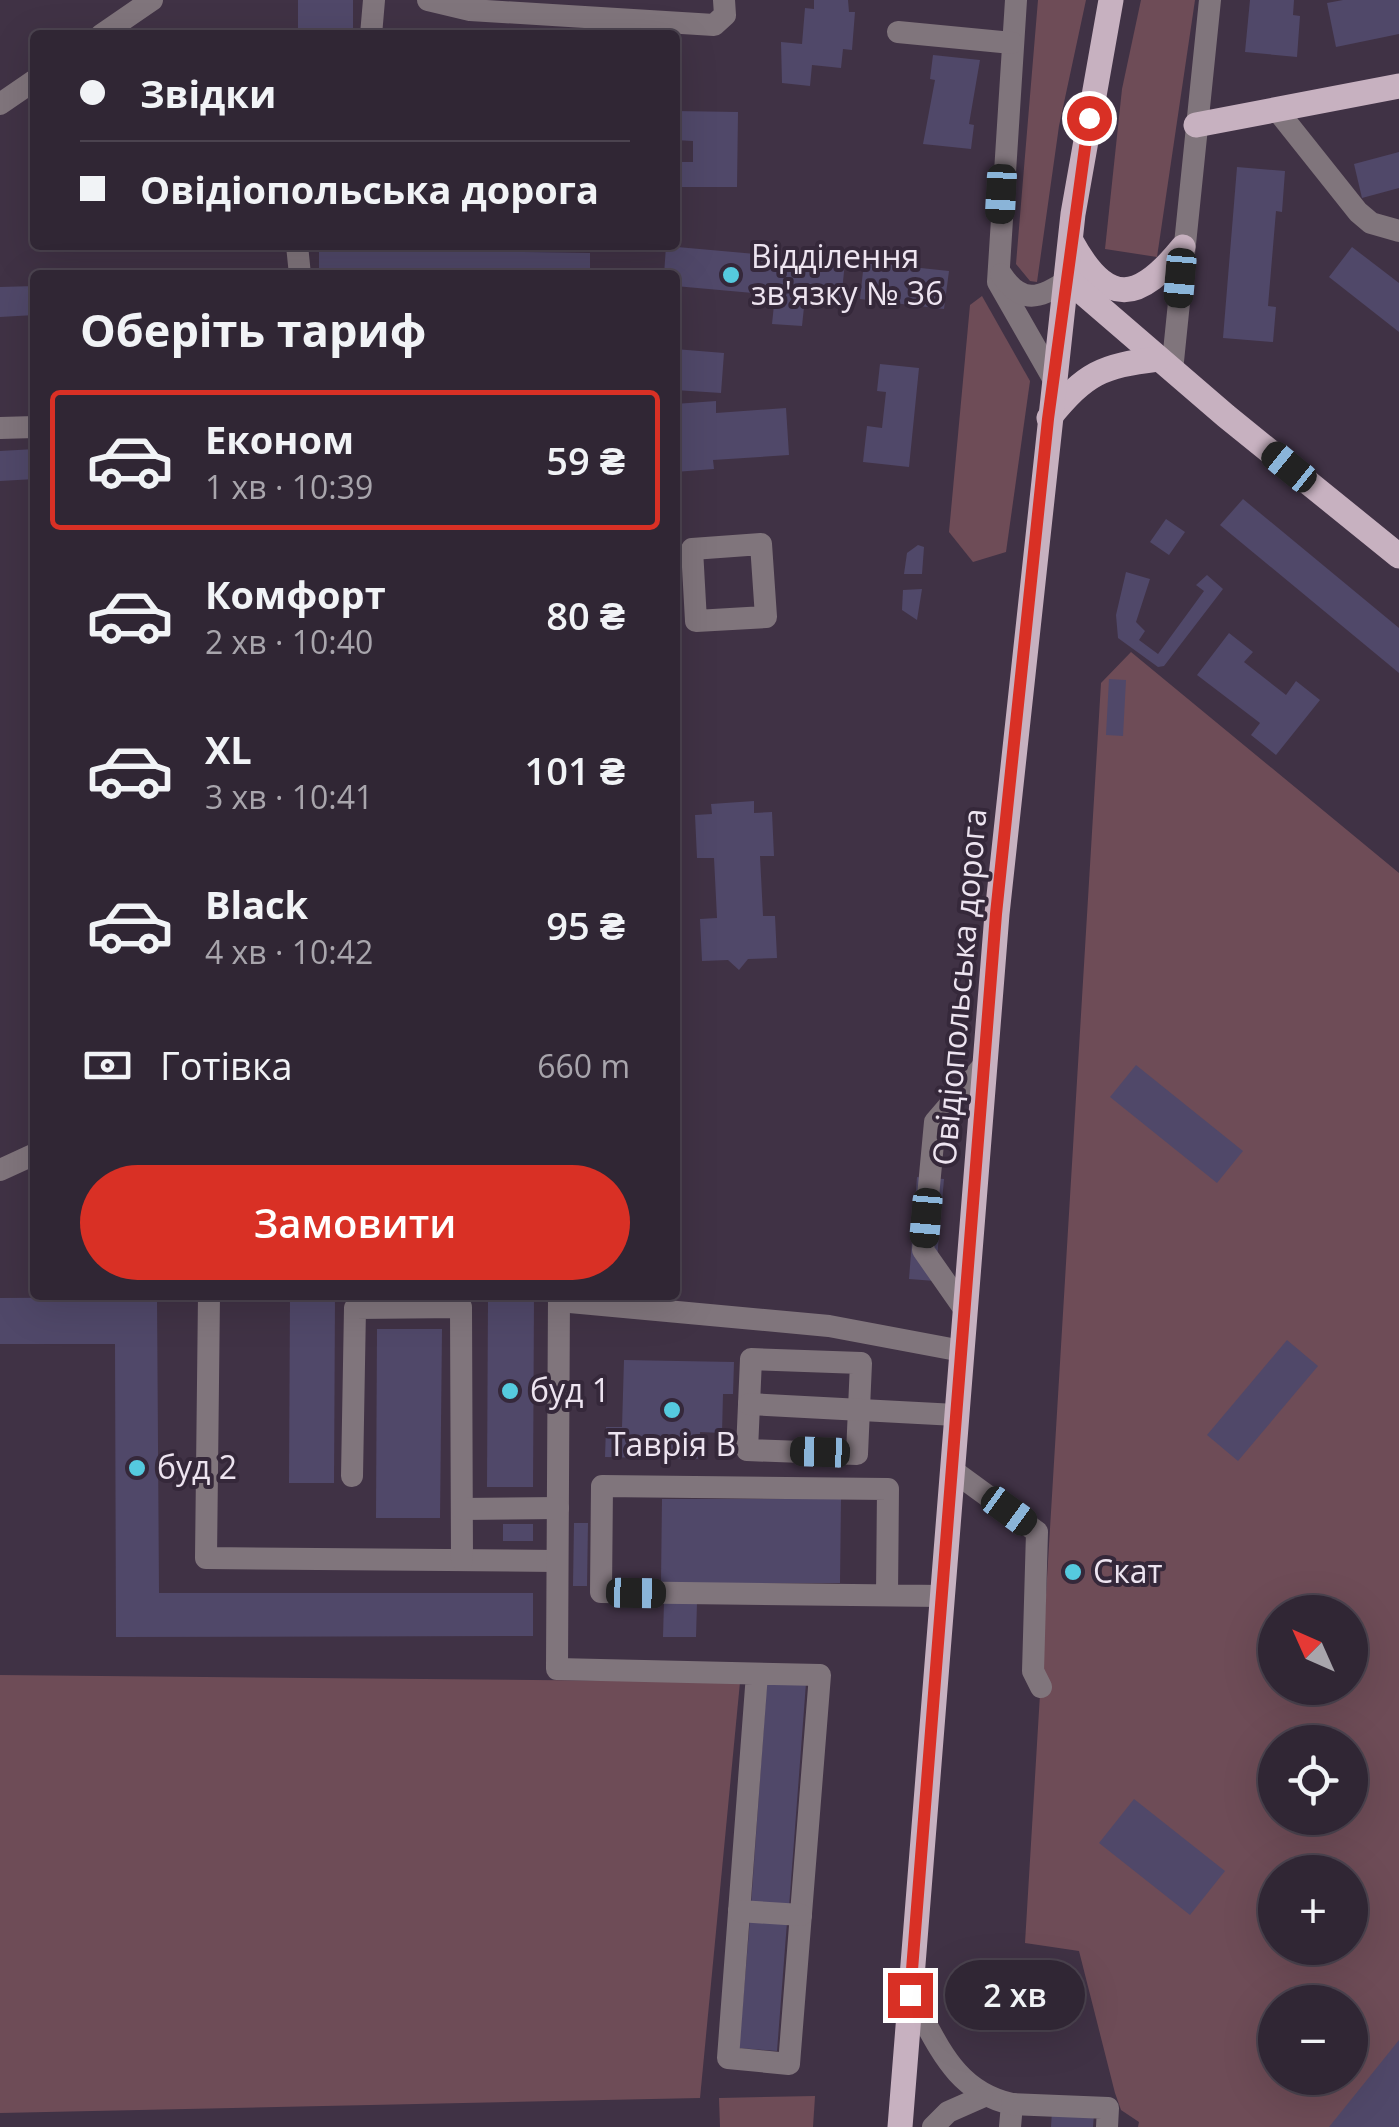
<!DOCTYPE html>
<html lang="uk">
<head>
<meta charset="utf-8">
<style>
  body { margin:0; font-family:"Open Sans",sans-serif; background:#382e3c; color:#f1f3f6; height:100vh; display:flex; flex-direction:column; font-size:38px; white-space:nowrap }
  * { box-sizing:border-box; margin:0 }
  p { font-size:32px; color:#a8a5ac }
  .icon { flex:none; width:55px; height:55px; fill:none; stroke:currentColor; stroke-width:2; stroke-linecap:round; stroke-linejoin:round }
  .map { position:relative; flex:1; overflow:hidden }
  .details { position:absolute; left:30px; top:270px; width:650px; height:1030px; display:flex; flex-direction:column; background:#302634; border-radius:10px; box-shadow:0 10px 40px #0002,0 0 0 2px #4b434f }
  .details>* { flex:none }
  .hud { position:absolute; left:30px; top:30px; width:650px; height:220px; border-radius:10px; box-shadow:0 10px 40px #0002,0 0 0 2px #4b434f; display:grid; align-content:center; height:220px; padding:0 50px; background:#302634 }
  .needle { width:65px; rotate:315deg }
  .fabs { position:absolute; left:1258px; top:1595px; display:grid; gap:20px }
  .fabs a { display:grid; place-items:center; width:110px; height:110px; border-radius:50%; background:#302634; box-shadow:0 10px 40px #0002,0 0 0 2px #4b434f; font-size:50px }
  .end { position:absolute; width:45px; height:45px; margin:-22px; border:12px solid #d93025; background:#fff; box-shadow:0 0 0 5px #fff }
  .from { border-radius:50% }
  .bubble { position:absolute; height:70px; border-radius:35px; background:#302634; box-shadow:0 10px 40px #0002,0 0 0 2px #4b434f; font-size:32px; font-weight:600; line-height:70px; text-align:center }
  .car { position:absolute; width:30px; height:60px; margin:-30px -15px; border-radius:12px; box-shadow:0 0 8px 2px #0007; background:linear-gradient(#222 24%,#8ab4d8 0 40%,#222 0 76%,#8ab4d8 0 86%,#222 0) }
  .hud b { display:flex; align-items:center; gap:35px; height:95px; font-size:38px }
  .hud b+b { border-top:2px solid #4b434f }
  .hud i { width:25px; height:25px; background:#f1f3f6 }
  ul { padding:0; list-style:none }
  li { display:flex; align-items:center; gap:30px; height:140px; margin:0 20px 15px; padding:0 30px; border:5px solid transparent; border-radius:10px }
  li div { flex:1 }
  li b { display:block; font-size:38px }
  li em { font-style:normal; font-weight:600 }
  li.selected { border-color:#d93025 }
  li>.icon { width:90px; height:90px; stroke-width:1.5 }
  h2 { padding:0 50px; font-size:45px; line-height:120px }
  .pay { display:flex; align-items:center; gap:25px; height:110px; padding:0 50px; font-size:38px }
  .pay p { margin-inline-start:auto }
  .primary-button { display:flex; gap:20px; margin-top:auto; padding:20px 50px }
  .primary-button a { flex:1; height:115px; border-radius:60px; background:#d93025; color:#fff; font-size:40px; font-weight:600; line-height:115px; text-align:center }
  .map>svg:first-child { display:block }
</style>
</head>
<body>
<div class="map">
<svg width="1399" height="2127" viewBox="0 0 1399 2127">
  <rect width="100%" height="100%" fill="#403245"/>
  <g fill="#6e4c57" fill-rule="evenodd">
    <polygon points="1038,0 1086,0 1059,126 1037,282 1030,281 1016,264"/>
    <polygon points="1141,0 1195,0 1157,257 1105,249 1122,89"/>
    <polygon points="982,296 1030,381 1006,552 973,562 949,532 970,305"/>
    <path d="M1131 652 1399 873V2127H1138L1139 2122 1121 2110 1115 2093 1079 1951 1025 1943 1101 683ZM1275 1612H1350V1688H1275ZM1275 1742H1350V1818H1275ZM1275 1872H1350V1948H1275ZM1275 2002H1350V2078H1275Z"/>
    <polygon points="0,1675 740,1682 700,2098 0,2113"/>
    <polygon points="815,2096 813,2127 720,2127 719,2098"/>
  </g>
  <g fill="#504869">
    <rect x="298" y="0" width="55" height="35"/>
    <polygon points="814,0 848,0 849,12 855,12 852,50 843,49 841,68 812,65 810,86 782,83 781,42 802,44 805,8 814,9"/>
    <polygon points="1250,0 1294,0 1293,15 1300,16 1297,57 1245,52"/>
    <polygon points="1343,0 1399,0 1399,34 1336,47 1327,3"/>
    <polygon points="933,55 980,60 969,124 974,125 971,149 923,144 935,80 930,79"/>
    <polygon points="675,111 738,112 737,187 675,187 675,162 693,162 693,141 675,140"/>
    <polygon points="1399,152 1399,188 1362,198 1354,164"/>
    <polygon points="1237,167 1285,171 1282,212 1276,211 1268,306 1276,307 1273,342 1223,338"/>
    <polygon points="666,246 812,259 812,251 837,253 836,261 845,262 841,301 805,298 802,326 772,324 775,295 675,286 675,275 664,275"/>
    <polygon points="1352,247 1399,283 1399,332 1329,277"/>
    <polygon points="319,249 590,253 590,275 319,275"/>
    <polygon points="864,262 949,271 944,309 860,299"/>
    <polygon points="35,286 35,315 0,317 0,287"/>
    <polygon points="675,349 724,353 721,393 675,390"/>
    <polygon points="880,364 919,368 909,467 863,462 867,426 882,428 886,392 877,391"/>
    <polygon points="716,401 716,413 786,408 789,455 713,460 714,469 675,472 675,404"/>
    <polygon points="35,449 35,479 0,481 0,451"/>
    <polygon points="1243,499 1399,628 1399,673 1220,525"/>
    <polygon points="1166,519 1185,532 1169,555 1150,542"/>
    <polygon points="918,545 924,547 922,574 904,574 907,553"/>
    <polygon points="1126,572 1150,579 1136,622 1145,631 1139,640 1158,654 1204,591 1196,585 1207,575 1223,589 1164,666 1158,667 1118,638 1116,615"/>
    <polygon points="922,589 917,620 902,610 903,590"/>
    <polygon points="1229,633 1253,652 1244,662 1286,695 1296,681 1320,700 1276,755 1251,735 1260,723 1197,675"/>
    <polygon points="1109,679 1126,680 1123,736 1106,735"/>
    <polygon points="754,801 754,813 772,812 774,856 760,856 763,916 775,916 777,958 748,959 739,970 728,960 702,961 700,919 717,918 714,858 697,858 695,815 712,814 711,804"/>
    <polygon points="1136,1065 1243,1151 1217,1183 1110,1097"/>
    <polygon points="917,1177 944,1179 935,1281 909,1279"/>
    <polygon points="290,1295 335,1295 334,1483 289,1483"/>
    <polygon points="488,1295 534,1295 533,1487 487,1487"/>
    <polygon points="157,1297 159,1593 533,1593 533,1636 116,1637 115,1344 0,1344 0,1298"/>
    <polygon points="377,1329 442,1329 440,1518 376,1518"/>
    <polygon points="1287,1340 1318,1366 1238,1461 1207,1435"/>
    <polygon points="624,1360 734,1362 733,1394 723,1394 722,1433 700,1432 699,1459 605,1457 606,1427 622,1427"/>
    <polygon points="662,1499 841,1499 840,1583 661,1583"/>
    <polygon points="574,1523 588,1523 587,1586 573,1586"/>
    <rect x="503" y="1524" width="30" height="17"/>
    <polygon points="664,1602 697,1602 696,1637 663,1637"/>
    <polygon points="767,1680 806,1683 789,1907 751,1905"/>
    <polygon points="1134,1799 1225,1871 1190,1915 1099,1843"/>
    <polygon points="750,1919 787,1922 777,2051 739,2048"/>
    <polygon points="1399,2040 1399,2127 1329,2127"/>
    <polygon points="1052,2111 1094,2114 1093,2127 1051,2127"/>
  </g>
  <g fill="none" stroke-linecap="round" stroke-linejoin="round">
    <g stroke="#80757c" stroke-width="22">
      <polyline points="428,0 470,10 714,25 725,15 724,0"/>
      <polyline points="1016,0 998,282 1054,380"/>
      <polyline points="898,32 1012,43"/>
      <polyline points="101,35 152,0"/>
      <polyline points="371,35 374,0"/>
      <polyline points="0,104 35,80"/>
      <polyline points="1276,109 1358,212 1371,223 1399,231"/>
      <polyline points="297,245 300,275"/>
      <path d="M1001 274C1021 305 1040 299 1068 280"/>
      <polyline points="1172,371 1210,0"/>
      <polyline points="0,428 35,427"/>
      <polygon points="761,544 766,617 696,621 692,549"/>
      <polyline points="0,1170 35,1154"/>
      <polyline points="209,1295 206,1558 557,1561"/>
      <polyline points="559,1295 557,1669 820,1675 789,2064 728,2058 757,1674"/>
      <polyline points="559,1301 829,1326 962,1351"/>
      <polyline points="965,1310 923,1250 935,1122 984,1065"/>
      <polygon points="751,1359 861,1363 857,1454 747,1450"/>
      <polyline points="749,1404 956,1415"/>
      <polyline points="952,1470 1037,1532 1033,1671 1041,1687"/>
      <polyline points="352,1476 355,1308 461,1307 462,1560"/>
      <polyline points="462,1509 558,1508"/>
      <polyline points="887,1595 888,1489 602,1486 601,1592 942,1596"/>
      <polyline points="739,1911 801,1915"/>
      <path d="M910 1995C938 2043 953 2091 1012 2104L1010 2127"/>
      <polyline points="1012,2104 1108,2108 1107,2127"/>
      <polyline points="933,2127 948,2112 982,2097"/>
    </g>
    <g stroke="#c7b1c0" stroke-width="25">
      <polyline points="1196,125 1399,86"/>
      <path d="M1071 241C1108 309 1139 301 1183 247"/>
      <polyline points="1068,280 1226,416 1399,556"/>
      <path d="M1049 418C1086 373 1101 366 1158 359"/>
      <polyline points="900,2127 997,914 1073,214 1111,0"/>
    </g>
  </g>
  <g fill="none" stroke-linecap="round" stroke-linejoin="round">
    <polyline stroke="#d93025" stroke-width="12" points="910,1995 996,914 1048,419 1089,118"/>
  </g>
  <g fill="#55cadf" stroke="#35283a" stroke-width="4">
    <circle cx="731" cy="275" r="10"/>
    <circle cx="510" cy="1391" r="10"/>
    <circle cx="672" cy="1410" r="10"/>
    <circle cx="137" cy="1468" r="10"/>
    <circle cx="1073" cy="1572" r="10"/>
  </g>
  <g text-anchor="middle" stroke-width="8" stroke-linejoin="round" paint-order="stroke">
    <g font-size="32" fill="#ede4f0" stroke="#35283a" text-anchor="start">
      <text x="751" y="268">Відділення<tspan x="751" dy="37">зв'язку № 36</tspan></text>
      <text x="530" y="1402">буд 1</text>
      <text x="672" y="1456" text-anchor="middle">Таврія В</text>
      <text x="157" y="1479">буд 2</text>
      <text x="1093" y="1583">Скат</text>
    </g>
    <g font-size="32" fill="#ede4f0" stroke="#35283a">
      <text transform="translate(960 987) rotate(-85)" y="11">Овідіопольська дорога</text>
    </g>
  </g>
</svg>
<div class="fabs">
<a><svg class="needle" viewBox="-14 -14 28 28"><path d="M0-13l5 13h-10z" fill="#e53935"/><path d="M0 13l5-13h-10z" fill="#a8a5ac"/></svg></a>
<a><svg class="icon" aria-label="locate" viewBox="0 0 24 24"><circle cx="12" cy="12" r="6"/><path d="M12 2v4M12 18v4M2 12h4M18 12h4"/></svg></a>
<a>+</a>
<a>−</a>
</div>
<i class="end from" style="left:1089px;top:118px"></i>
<i class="end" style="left:910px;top:1995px"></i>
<div class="bubble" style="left:945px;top:1960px;width:140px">2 хв</div>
<i class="car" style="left:1001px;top:194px;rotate:183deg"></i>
<i class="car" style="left:1180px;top:278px;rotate:185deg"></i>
<i class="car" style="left:1289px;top:467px;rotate:309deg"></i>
<i class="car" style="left:926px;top:1218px;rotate:185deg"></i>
<i class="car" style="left:820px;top:1452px;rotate:272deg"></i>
<i class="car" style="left:1009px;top:1511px;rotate:126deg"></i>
<i class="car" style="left:636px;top:1593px;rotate:91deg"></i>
<div class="hud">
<b><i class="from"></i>Звідки</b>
<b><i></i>Овідіопольська дорога</b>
</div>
<section class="details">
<h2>Оберіть тариф</h2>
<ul>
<li class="selected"><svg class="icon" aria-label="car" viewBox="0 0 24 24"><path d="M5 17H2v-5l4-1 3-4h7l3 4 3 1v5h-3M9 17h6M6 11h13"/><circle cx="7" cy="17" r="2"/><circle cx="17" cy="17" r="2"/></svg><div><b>Економ</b><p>1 хв · 10:39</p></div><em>59 ₴</em></li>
<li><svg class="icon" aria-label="car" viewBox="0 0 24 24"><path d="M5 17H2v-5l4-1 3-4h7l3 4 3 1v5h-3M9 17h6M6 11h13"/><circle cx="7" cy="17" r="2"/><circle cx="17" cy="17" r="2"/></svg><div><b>Комфорт</b><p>2 хв · 10:40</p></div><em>80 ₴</em></li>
<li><svg class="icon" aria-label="car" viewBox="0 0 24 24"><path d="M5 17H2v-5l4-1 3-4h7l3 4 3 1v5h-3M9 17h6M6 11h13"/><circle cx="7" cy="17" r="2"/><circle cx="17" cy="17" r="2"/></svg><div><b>XL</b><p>3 хв · 10:41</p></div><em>101 ₴</em></li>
<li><svg class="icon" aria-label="car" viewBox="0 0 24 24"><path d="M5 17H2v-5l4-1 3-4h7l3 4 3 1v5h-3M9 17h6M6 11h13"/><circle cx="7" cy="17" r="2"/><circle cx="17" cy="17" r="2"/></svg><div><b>Black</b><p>4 хв · 10:42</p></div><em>95 ₴</em></li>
</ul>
<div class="pay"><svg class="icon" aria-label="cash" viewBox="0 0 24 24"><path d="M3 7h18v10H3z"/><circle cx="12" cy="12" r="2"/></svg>Готівка<p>660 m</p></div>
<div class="primary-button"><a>Замовити</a></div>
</section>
</div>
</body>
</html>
